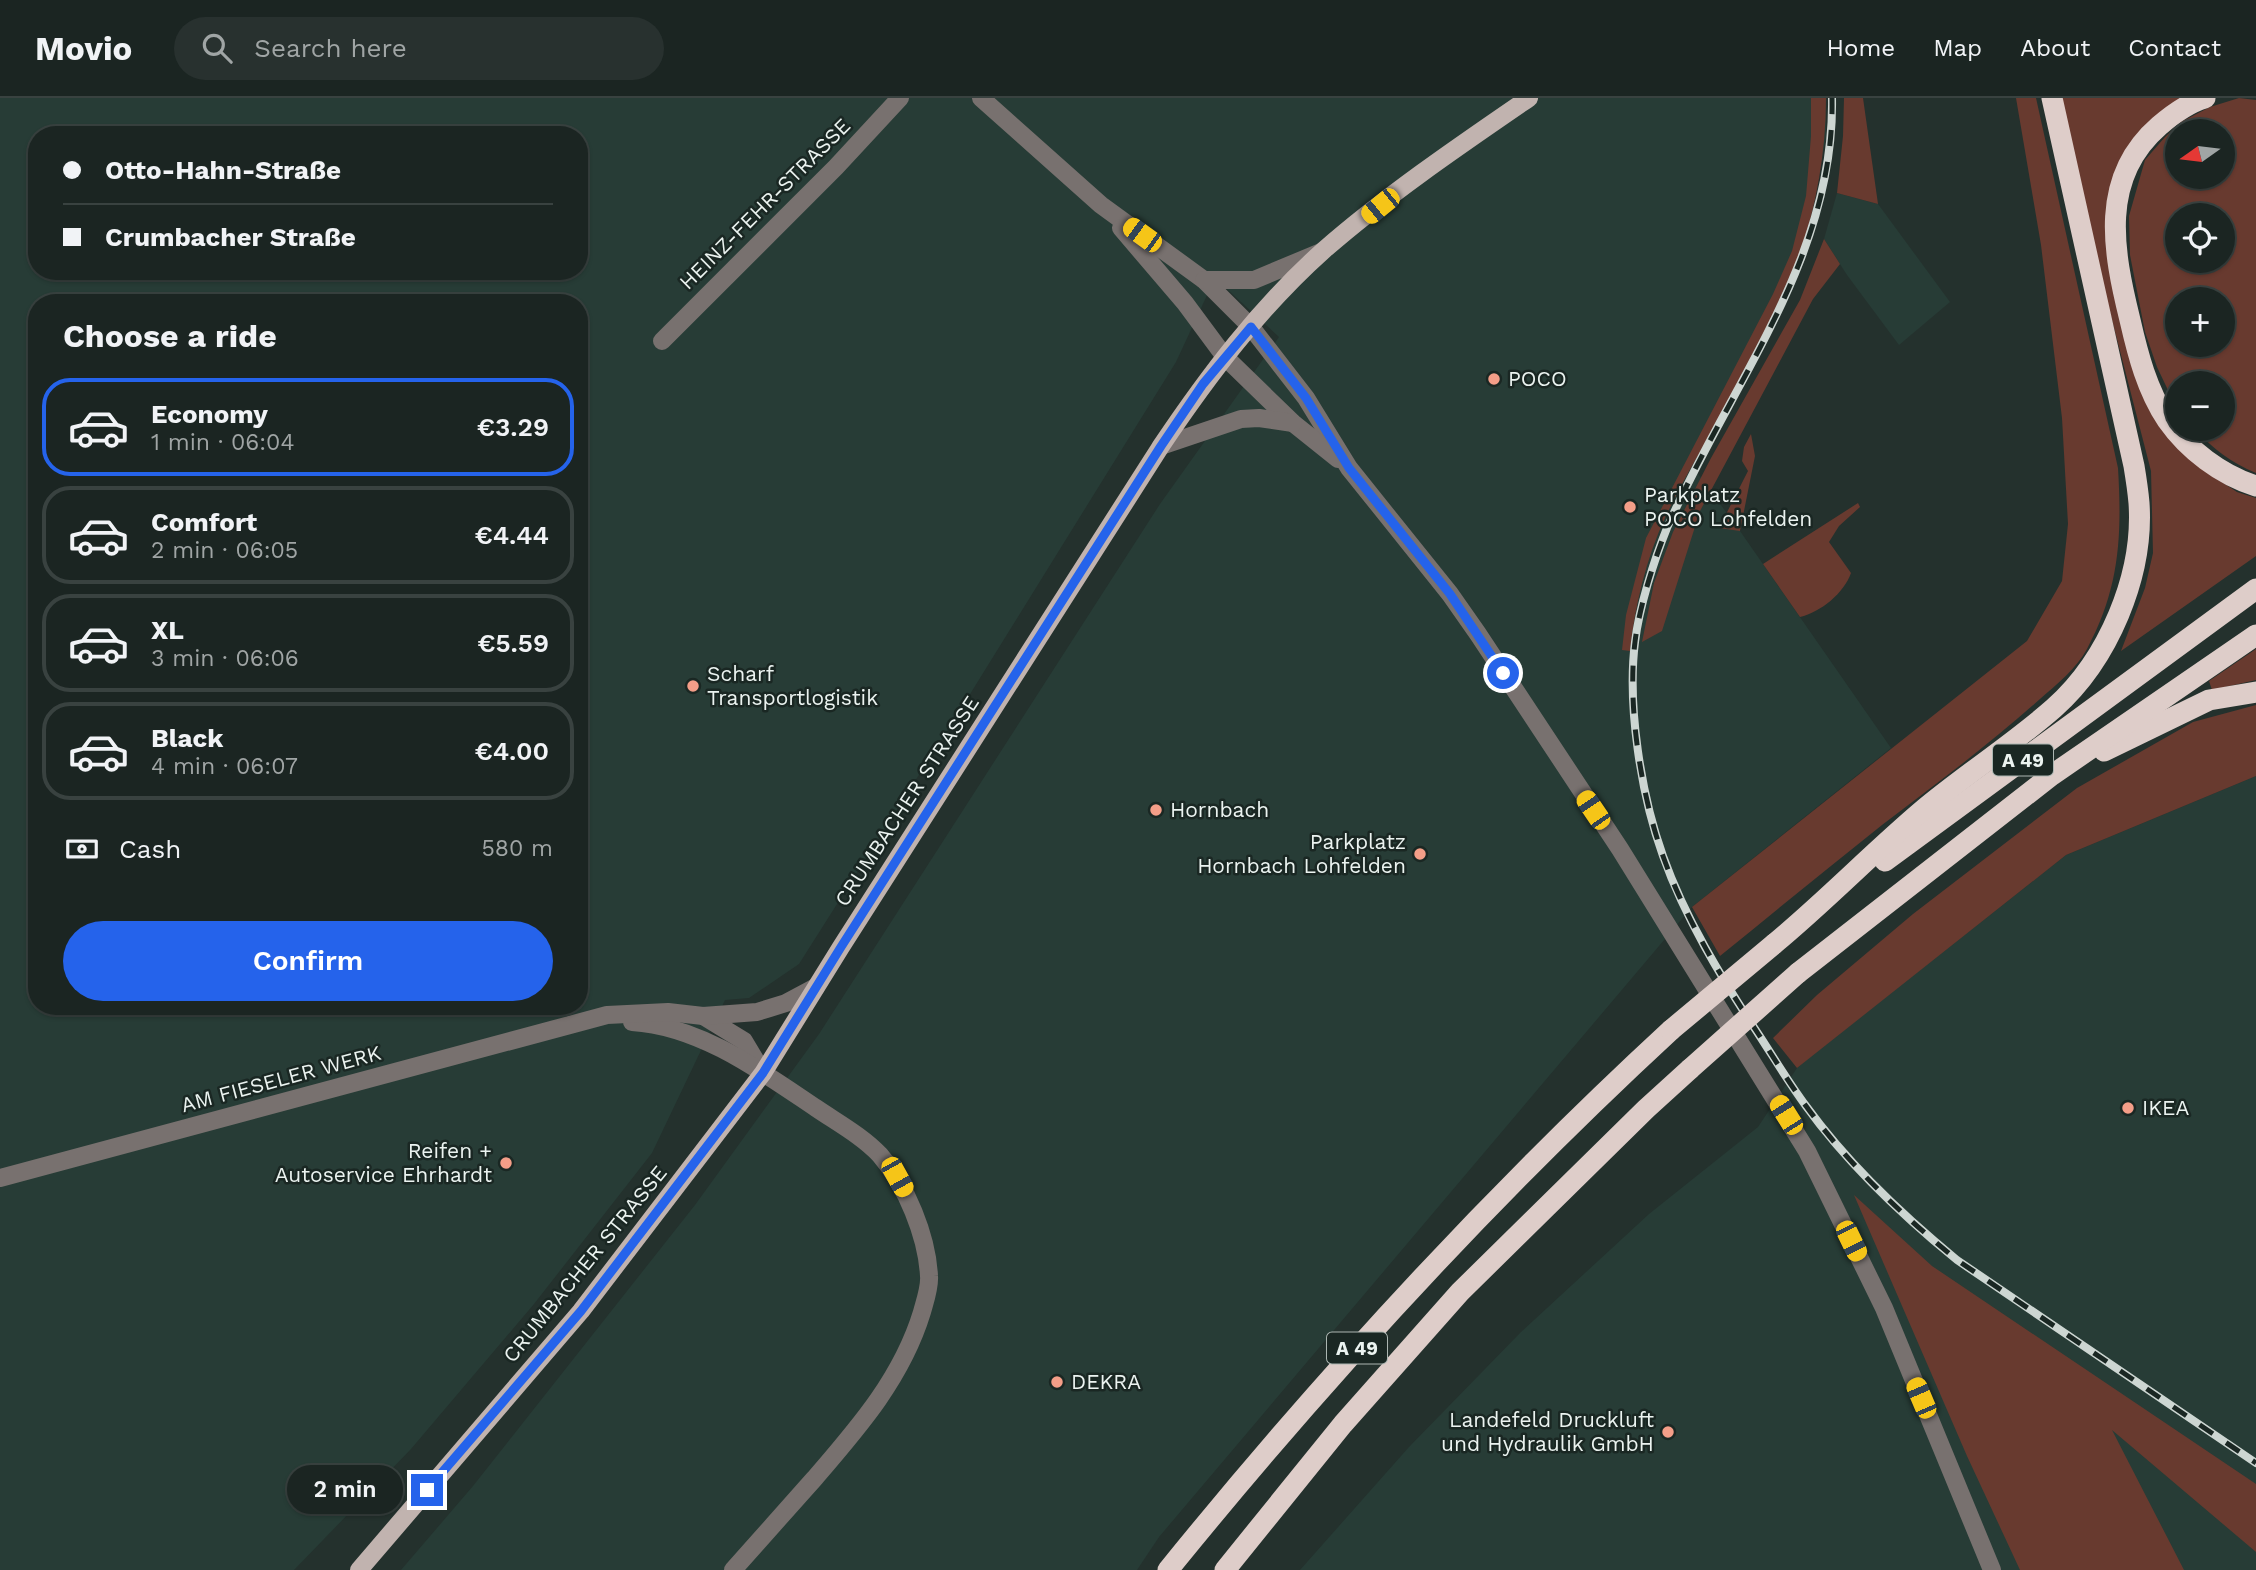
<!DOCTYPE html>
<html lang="en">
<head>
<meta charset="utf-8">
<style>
  body { margin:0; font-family:"Work Sans",sans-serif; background:#28312f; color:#f1f3f6; height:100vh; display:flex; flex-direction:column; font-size:26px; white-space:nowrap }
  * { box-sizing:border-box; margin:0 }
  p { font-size:23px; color:#a0a5a5 }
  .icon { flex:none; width:38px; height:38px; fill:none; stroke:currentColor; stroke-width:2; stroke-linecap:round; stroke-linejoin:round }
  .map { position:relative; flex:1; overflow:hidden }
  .details { position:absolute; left:28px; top:196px; width:560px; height:721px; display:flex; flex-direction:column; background:#1b2522; border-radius:28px; box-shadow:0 2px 5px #0004,0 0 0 2px #394240 }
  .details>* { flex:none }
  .hud { position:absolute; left:28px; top:28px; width:560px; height:154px; border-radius:28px; box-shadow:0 2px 5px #0004,0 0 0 2px #394240; display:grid; align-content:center; height:154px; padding:0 35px; background:#1b2522 }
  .needle { width:46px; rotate:256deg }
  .buttons { position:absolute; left:2165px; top:21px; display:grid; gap:14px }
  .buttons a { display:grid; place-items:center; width:70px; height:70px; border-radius:50%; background:#1b2522; box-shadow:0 2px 5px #0004,0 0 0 2px #394240; font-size:35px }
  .end { position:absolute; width:32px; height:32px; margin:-16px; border:9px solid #2563eb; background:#fff; box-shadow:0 0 0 4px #fff }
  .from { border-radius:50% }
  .bubble { position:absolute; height:49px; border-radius:24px; background:#1b2522; box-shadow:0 2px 5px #0004,0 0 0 2px #394240; font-size:23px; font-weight:600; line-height:49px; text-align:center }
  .car { position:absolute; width:21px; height:42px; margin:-21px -10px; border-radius:9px; box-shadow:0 0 5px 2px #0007; background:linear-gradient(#f5c518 24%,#345 0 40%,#f5c518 0 76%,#345 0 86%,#f5c518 0) }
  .hud b { display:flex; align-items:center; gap:24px; height:66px; font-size:26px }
  .hud b+b { border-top:2px solid #394240 }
  .hud i { width:18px; height:18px; background:#f1f3f6 }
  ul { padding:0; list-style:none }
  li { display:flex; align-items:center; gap:21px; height:98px; margin:0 14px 10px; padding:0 21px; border:4px solid #394240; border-radius:28px }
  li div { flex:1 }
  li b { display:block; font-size:26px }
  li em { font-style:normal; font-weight:600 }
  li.on { border-color:#2563eb }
  li>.icon { width:63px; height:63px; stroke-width:1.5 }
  h2 { padding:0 35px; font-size:32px; line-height:84px }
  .pay { display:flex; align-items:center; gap:18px; height:77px; padding:0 35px; font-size:26px }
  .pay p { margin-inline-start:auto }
  .cta { display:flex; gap:14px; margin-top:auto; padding:14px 35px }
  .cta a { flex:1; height:80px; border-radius:42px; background:#2563eb; color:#fff; font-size:28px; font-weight:600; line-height:80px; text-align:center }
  header { display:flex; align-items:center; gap:42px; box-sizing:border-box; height:98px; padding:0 35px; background:#1b2522; border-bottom:2px solid #394240 }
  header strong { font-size:33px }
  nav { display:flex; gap:38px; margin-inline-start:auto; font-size:24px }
  .search { width:490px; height:63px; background:#28312f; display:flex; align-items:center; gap:18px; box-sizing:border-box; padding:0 24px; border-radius:38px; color:#a0a5a5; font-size:26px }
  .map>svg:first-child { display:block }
</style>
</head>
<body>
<header>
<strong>Movio</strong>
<div class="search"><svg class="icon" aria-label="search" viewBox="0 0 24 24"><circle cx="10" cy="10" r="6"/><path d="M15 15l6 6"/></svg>Search here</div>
<nav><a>Home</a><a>Map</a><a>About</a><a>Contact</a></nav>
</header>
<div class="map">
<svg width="2256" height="1472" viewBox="0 0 2256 1472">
  <rect width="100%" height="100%" fill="#24312d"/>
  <g fill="#273c36" fill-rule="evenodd">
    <path d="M0 0H1826V39L1807 138 1785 198 1756 257 1693 369 1740 433 1891 650 1692 809 1159 1439 1137 1472H401L473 1388 695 1107 819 936 1160 406 1279 239 1215 180 1176 264 967 601 799 866 749 900 725 902 652 1055 534 1206 411 1351 294 1472H0ZM37 37H579V173H37ZM37 205H579V908H37Z"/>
    <polygon points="1837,95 1878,106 1950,204 1899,247 1847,177 1824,141"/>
    <polygon points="2256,678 2256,1472 1300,1472 1409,1349 1521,1234 1649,1116 1758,1029 1797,970 1806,962 2066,757"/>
  </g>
  <g fill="#683a2f" fill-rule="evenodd">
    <path d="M1811 0H1826C1826 91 1799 178 1756 258 1727 312 1691 364 1665 420 1646 461 1635 507 1630 553L1622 552 1626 517 1646 440 1773 196 1792 153 1806 98 1811 38Z"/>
    <polygon points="1844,0 1863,0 1878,106 1837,95 1843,38"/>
    <path d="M2016 0H2036L2118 370C2122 437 2120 490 2087 551 2077 570 2056 587 2040 601 1990 646 1936 686 1882 727 1828 770 1774 814 1720 858L1692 809 2027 543 2062 483 2068 426 2062 320 2041 147Z"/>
    <polygon points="2062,0 2181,0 2115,74 2129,257 2208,375 2237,394 2256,400 2256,458 2121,553 2145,490 2153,455 2151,373 2104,191"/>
    <path d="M2239 0 2256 2V375C2231 365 2213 350 2194 331H2222V285H2177V311L2176 309 2157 269 2145 234 2130 157 2129 118 2145 62 2165 39 2181 24 2210 9ZM2177 33H2222V79H2177ZM2177 117H2222V163H2177ZM2177 201H2222V247H2177Z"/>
    <polygon points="1824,141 1840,166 1813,201 1700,413 1662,533 1642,544 1654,485 1673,434 1711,360 1800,202"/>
    <polygon points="1751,336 1755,358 1740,433 1719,430 1748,373 1742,363 1744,349"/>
    <path d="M1858 405 1860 409 1839 428 1829 444 1851 475C1844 495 1821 514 1800 519L1763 466Z"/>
    <polygon points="2256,551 2256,582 2212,592 2209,583"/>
    <polygon points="2256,607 2256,678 2066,757 1797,970 1773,940 1817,897 1913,816 2077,690 2193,624"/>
    <polygon points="1854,1097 1932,1168 2256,1386 2256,1454 2112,1332 2184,1472 2020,1472 1967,1358"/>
  </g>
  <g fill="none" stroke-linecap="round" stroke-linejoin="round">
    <g stroke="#78716f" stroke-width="18">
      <polyline points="981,0 1101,107 1204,182 1251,229 1306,300 1349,370 1450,496 1478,536 1620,751 1807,1053 1884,1210 1992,1472"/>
      <polyline points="1121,130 1185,205 1225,259 1293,325 1338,361"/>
      <polyline points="1204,182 1254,182 1321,154"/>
      <polyline points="662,243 836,69 900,0"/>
      <polyline points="1161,348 1241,321 1259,320 1293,325"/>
      <polyline points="705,919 744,943 763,975"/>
      <path d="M632 924C700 928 761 973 816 1010 838 1025 862 1038 880 1057 906 1087 927 1138 929 1178 930 1189 925 1203 922 1214 902 1280 858 1330 814 1381 787 1411 760 1442 733 1472"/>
      <polyline points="0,1080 607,917 668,914 703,918 757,914 786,905 816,889"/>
    </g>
    <path stroke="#c1b3af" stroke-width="18" d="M359 1472 581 1213 763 975 841 849 1161 348C1208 278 1260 209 1324 152 1387 97 1459 48 1529 0"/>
    <g stroke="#decdc9" stroke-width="21">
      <path d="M2205 0C2188 5 2173 16 2159 28 2099 80 2113 153 2130 222 2138 257 2147 292 2167 322 2188 352 2221 377 2256 388"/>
      <polyline points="2104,653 2209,602 2256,594"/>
      <polyline points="1885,763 2256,491"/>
      <path d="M1774 846C1826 803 1873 754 1924 711 1966 676 2013 646 2054 610 2108 562 2144 478 2139 405 2138 393 2136 380 2134 368L2052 0"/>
      <polyline points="1798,875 2052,677 2256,537"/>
      <path d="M1168 1472C1323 1281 1490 1099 1671 932"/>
      <polyline points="1225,1472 1343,1326 1460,1194 1646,1011 1690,971"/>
    </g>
    <defs>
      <path id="rail" d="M1832 0C1835 162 1728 289 1667 430 1654 462 1639 510 1635 544 1627 607 1641 697 1663 758 1685 820 1722 881 1759 937 1774 960 1789 985 1806 1008 1848 1066 1902 1117 1957 1162L2256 1365"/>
    </defs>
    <use href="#rail" stroke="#cdd6d2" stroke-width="8"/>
    <use href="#rail" stroke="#1a2723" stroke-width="5" stroke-dasharray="16" stroke-linecap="butt"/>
    <g stroke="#decdc9" stroke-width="21">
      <polyline points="1671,932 1774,846"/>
      <polyline points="1690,971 1798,875"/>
    </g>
  </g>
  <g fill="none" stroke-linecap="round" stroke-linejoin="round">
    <polyline stroke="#2563eb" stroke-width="9" points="427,1392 581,1213 763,975 841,849 1161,348 1203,286 1251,229 1306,300 1349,370 1450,496 1503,575"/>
  </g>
  <g fill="#f49e88" stroke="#1a2723" stroke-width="2.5">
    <circle cx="1494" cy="281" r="7"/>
    <circle cx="1630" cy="409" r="7"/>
    <circle cx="693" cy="588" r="7"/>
    <circle cx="1156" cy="712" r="7"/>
    <circle cx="1420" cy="756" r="7"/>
    <circle cx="2128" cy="1010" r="7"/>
    <circle cx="506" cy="1065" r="7"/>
    <circle cx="1057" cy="1284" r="7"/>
    <circle cx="1668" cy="1334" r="7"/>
  </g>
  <g text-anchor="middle" stroke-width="5" stroke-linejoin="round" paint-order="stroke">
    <g fill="#1a2723" stroke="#acb6b2" stroke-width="2">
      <rect x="1993" y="646.5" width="60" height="31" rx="5"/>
      <rect x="1327" y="1234.5" width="60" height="31" rx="5"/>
    </g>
    <g font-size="19" font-weight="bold" fill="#ebf3f0">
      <text x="2023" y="669">A 49</text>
      <text x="1357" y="1257">A 49</text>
    </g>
    <g font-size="21" fill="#ebf3f0" stroke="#1a2723">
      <text transform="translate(765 106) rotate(-45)" y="7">HEINZ-FEHR-STRASSE</text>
      <text transform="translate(907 703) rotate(-57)" y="7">CRUMBACHER STRASSE</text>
      <text transform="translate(281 981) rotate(-15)" y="7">AM FIESELER WERK</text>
      <text transform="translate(585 1166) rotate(-51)" y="7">CRUMBACHER STRASSE</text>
    </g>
    <g font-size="21" fill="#ebf3f0" stroke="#1a2723" text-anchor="start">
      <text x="1508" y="288">POCO</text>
      <text x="1644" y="404">Parkplatz<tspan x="1644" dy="24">POCO Lohfelden</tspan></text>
      <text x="707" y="583">Scharf<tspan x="707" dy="24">Transportlogistik</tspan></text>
      <text x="1170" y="719">Hornbach</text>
      <text x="1406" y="751" text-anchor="end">Parkplatz<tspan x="1406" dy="24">Hornbach Lohfelden</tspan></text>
      <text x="2142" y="1017">IKEA</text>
      <text x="492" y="1060" text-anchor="end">Reifen +<tspan x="492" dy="24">Autoservice Ehrhardt</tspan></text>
      <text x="1071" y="1291">DEKRA</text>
      <text x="1654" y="1329" text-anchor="end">Landefeld Druckluft<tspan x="1654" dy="24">und Hydraulik GmbH</tspan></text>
    </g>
  </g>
</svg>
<div class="buttons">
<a><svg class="needle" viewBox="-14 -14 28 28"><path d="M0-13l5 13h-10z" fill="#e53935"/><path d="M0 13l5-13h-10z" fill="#a0a5a5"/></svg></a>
<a><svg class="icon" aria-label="locate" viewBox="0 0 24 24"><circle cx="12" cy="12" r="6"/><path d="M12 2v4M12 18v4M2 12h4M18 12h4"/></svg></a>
<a>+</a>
<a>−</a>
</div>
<i class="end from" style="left:1503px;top:575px"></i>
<i class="end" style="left:427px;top:1392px"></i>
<div class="bubble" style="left:287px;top:1367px;width:116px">2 min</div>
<i class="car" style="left:1380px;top:108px;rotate:231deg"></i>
<i class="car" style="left:1142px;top:137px;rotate:306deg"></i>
<i class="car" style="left:1593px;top:712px;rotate:326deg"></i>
<i class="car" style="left:1786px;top:1017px;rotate:328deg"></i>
<i class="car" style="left:897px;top:1079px;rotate:151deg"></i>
<i class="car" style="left:1851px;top:1143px;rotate:154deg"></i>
<i class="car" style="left:1921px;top:1300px;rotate:337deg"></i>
<div class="hud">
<b><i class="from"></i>Otto-Hahn-Straße</b>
<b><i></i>Crumbacher Straße</b>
</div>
<section class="details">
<h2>Choose a ride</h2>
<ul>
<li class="on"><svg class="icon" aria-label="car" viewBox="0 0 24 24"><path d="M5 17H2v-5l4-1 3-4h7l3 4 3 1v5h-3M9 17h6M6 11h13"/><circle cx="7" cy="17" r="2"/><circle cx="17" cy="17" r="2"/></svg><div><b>Economy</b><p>1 min · 06:04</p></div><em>€3.29</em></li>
<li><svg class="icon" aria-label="car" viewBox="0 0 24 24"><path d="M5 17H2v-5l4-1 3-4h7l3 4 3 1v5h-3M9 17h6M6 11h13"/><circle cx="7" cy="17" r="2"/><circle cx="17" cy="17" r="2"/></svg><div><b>Comfort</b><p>2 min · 06:05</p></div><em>€4.44</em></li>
<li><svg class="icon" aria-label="car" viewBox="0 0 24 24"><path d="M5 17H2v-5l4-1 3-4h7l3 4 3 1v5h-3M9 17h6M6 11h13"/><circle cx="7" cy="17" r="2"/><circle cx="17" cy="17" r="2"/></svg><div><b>XL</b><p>3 min · 06:06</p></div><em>€5.59</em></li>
<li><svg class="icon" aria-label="car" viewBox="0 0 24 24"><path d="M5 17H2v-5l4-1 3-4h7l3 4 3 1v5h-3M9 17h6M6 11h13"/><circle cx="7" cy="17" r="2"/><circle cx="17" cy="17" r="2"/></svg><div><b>Black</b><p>4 min · 06:07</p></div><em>€4.00</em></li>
</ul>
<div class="pay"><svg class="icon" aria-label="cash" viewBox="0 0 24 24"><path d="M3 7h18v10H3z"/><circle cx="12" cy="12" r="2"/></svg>Cash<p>580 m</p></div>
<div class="cta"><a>Confirm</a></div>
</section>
</div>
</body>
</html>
